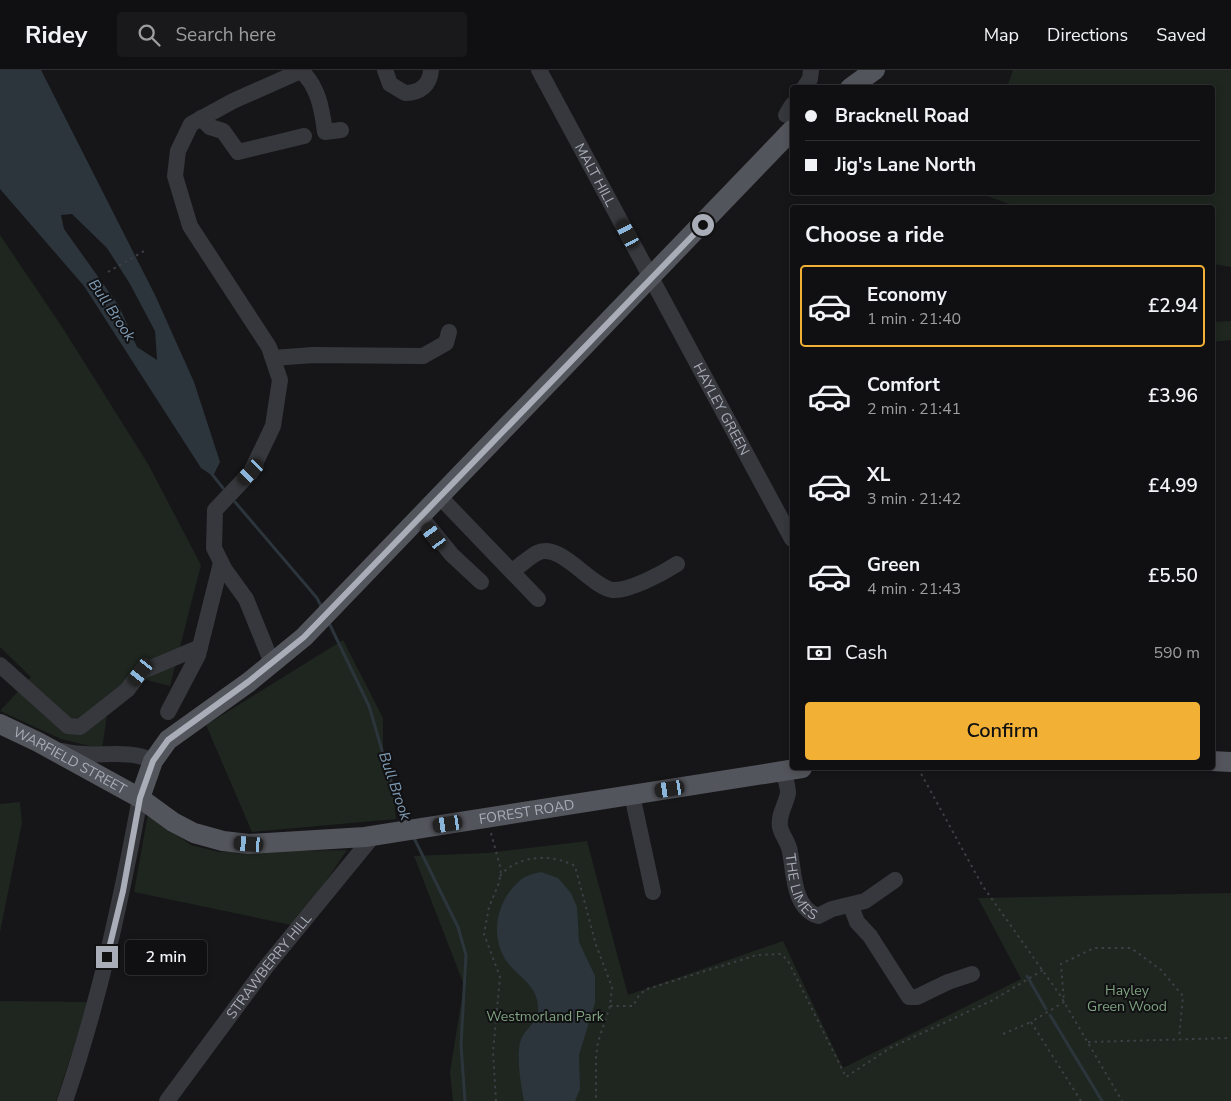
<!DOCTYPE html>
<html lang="en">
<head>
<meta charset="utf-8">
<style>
  body { margin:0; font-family:"Nunito Sans",sans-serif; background:#19191b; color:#f1f3f6; height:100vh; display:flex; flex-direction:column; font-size:19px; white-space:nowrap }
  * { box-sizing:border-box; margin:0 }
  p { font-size:16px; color:#9c9d9f }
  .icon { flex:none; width:28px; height:28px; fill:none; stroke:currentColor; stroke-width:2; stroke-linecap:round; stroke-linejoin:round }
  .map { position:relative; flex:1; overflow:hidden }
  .sheet { position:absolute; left:790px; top:135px; width:425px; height:565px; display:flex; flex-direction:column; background:#101012; border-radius:5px; box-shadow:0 2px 8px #0003,0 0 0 1px #303032 }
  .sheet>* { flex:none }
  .banner { position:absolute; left:790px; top:15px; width:425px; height:110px; border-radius:5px; box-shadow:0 2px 8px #0003,0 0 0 1px #303032; display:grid; align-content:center; height:110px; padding:0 15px; background:#101012 }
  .end { position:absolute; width:22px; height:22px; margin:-11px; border:6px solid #a8adb8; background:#111; box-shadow:0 0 0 2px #111 }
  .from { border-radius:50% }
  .bubble { position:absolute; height:35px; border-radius:5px; background:#101012; box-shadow:0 2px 8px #0003,0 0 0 1px #303032; font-size:16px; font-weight:600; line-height:35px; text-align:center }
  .car { position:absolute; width:15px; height:30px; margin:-15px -8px; border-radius:6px; box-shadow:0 0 4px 1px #0007; background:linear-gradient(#222 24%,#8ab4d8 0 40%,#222 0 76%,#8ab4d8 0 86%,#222 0) }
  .banner b { display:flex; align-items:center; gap:18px; height:48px; font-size:19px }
  .banner b+b { border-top:1px solid #303032 }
  .banner i { width:12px; height:12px; background:#f1f3f6 }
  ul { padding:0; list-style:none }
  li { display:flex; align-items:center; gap:15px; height:82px; margin:0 10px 8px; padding:0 5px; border:2px solid transparent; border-radius:5px }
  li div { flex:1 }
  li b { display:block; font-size:19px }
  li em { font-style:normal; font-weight:600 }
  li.on { border-color:#f2b134 }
  li>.icon { width:45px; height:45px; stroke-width:1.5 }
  h2 { padding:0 15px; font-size:22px; line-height:60px }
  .pay { display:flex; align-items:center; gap:12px; height:55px; padding:0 15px; font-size:19px }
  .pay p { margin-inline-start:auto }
  .action { display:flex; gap:10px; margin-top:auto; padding:10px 15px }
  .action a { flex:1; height:58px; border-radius:5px; background:#f2b134; color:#111; font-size:20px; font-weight:600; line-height:58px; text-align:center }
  header { display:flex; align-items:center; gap:30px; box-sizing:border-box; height:70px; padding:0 25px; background:#101012; border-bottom:1px solid #303032 }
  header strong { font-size:24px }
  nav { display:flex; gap:28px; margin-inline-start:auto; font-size:18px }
  .search { width:350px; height:45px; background:#19191b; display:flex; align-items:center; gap:12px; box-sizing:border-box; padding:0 18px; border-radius:5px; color:#9c9d9f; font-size:19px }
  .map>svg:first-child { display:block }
</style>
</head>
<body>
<header>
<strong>Ridey</strong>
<div class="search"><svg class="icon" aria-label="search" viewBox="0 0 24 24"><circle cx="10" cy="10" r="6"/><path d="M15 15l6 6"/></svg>Search here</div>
<nav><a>Map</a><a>Directions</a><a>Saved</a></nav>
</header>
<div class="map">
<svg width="1231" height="1031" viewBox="0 0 1231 1031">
  <rect width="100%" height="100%" fill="#161618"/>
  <g fill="#1e261f">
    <polygon points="1013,0 1231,0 1231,197 1213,194 1212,138 1017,137 979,123 1212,122 1212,18 1007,17"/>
    <polygon points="0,165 64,260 148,394 201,495 170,616 139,608 107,645 102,679 61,669 0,641 31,607 0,577"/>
    <polygon points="1231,251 1231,270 1213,272 1213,252"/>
    <polygon points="343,570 383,648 383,687 393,717 396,749 252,762 206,655"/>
    <polygon points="20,732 22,753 0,862 0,734"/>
    <polygon points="148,744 191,775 219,782 347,780 296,856 134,822"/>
    <polygon points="587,771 628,925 783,871 843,998 1021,909 978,828 1231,823 1231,1031 453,1031 450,1002 464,915 414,786 486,783"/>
    <polygon points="0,931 89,932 56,1031 0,1031"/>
  </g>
  <g fill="#2c353c" fill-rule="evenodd">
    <path d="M0 0H41L155 225 194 312 220 392 213 406 201 398 84 216 0 119ZM72 144 107 178 130 214 155 261 157 290 137 277 119 236 64 159 61 145Z"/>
    <path d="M541 802 558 808 571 823 577 837 579 872 595 906V933L579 985 580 1019 575 1031H524C521 1016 515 981 522 967 529 955 542 949 537 930 533 912 514 904 505 889 489 862 498 827 523 808 528 805 536 803 541 802Z"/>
  </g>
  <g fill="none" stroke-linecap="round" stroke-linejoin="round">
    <g stroke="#2c353c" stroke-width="3">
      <polyline points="211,403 223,418"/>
      <polyline points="235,432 317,528 322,538"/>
      <polyline points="329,553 369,636 393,718 408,753"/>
      <polyline points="413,766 458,857 466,885 461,975 465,1031"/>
      <polyline points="1027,906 1046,939"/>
      <polyline points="1050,945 1102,1031"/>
    </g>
    <g stroke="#3d3f44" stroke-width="2" stroke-dasharray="2.5 4" stroke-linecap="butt">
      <polyline points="108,202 144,181"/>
      <polyline points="918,698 982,815 1060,925 1122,1031"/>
      <polyline points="491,763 501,800 499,813 489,837 484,864 500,907 493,982 496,1031"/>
      <path d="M500 806C518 784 553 784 575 796L596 875 612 917 610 936 598 972 596 987V1031"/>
      <polyline points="610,936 633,936 639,925 647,919 757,885 781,884 788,891 846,1007 890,978 993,930 1043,900"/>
      <polyline points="1003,964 1031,952"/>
      <polyline points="1088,972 1231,968"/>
      <polyline points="1081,1031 1031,952 1064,932 1061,894 1094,878 1131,878 1161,900 1183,926 1179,968"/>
    </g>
    <g stroke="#37383d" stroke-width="16">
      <path d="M300 0C318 15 322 39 325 62L341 60"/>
      <path d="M385 0 390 14 405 23C420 23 430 15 431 0"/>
      <path id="s1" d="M539 0 792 469"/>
      <polyline points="804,18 810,9 811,0"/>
      <polyline points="786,45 792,35"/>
      <polyline points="201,48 210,57 223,61 238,82 304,66"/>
      <polyline points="273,288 313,285 423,286 446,273 449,262"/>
      <polyline points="440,427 538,529"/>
      <polyline points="421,447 452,485 481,512"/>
      <path d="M512 501C520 496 528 488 537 483 561 471 590 517 613 520 630 521 663 503 677 494"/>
      <polyline points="272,593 246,529 225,500 214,478 215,440 251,402 273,356 280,310 269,277 190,156 175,106 178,81 191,54 233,31 303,0"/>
      <polyline points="0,595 68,656 80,657 127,620 141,602 200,577"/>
      <polyline points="168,642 198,585 221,493"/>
      <path d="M62 681C93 690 125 677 153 691"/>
      <path id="s2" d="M783 701C785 707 788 716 788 723 786 735 778 744 780 757 782 766 789 773 790 782 794 802 793 838 818 846L832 839 865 831 895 810"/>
      <polyline points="632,725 653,822"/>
      <polyline points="851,836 857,852 870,866 909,927 917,927 948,912 972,904"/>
      <path d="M65 1031C99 932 121 831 140 728"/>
      <path id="s3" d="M167 1031 266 897 374 765"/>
    </g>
    <g stroke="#53555c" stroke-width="20">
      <polyline points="850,18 875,0"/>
      <path id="s4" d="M0 654 38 672 140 728 173 752 194 763 223 771 249 774 365 767 802 698"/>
      <polyline points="1212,691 1231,692"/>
      <polyline points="140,728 153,691 168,670 249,612 304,567 792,60"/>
    </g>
  </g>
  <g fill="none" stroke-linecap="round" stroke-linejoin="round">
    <polyline stroke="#a8adb8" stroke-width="6" points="107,887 123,821 140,728 153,691 168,670 248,612 304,567 703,155"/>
  </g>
  <g text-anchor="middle" stroke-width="4" stroke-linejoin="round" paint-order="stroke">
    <g font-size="14" fill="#a8adb8" stroke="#111113">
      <text dy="5" stroke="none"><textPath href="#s1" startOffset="119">MALT HILL</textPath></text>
      <text dy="5" stroke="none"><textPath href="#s1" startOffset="385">HAYLEY GREEN</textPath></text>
      <text dy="5" stroke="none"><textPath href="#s4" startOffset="79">WARFIELD STREET</textPath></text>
      <text dy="5" stroke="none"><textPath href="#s4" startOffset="559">FOREST ROAD</textPath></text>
      <text dy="5" stroke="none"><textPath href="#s2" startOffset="122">THE LIMES</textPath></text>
      <text dy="5" stroke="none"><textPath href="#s3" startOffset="169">STRAWBERRY HILL</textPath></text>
    </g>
    <g font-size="14" fill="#7fa381" stroke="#111113">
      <text x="1127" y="925">Hayley<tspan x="1127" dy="16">Green Wood</tspan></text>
      <text x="545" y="951">Westmorland Park</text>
    </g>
    <g font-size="15" font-style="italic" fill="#7f9bb3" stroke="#111113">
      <text transform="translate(112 240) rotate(56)" y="5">Bull Brook</text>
      <text transform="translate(395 716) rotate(71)" y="5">Bull Brook</text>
    </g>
  </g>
</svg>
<i class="end from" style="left:703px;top:155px"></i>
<i class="end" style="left:107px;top:887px"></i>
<div class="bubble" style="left:125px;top:870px;width:82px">2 min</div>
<i class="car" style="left:628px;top:164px;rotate:332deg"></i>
<i class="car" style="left:251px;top:402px;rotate:224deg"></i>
<i class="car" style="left:434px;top:466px;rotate:324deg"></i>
<i class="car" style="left:141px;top:602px;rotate:217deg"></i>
<i class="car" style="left:670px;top:719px;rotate:261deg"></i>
<i class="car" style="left:448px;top:754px;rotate:261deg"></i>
<i class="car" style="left:249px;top:774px;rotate:274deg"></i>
<div class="banner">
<b><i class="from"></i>Bracknell Road</b>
<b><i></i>Jig's Lane North</b>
</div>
<section class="sheet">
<h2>Choose a ride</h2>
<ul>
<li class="on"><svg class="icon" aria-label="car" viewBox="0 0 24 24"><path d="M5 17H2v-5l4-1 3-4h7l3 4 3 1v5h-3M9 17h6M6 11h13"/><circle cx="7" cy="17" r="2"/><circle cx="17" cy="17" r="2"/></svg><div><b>Economy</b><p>1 min · 21:40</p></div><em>£2.94</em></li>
<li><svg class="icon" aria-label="car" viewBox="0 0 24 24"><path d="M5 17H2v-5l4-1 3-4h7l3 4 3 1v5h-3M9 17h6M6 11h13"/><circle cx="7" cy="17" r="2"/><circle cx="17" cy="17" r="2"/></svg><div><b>Comfort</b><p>2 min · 21:41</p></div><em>£3.96</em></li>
<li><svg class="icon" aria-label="car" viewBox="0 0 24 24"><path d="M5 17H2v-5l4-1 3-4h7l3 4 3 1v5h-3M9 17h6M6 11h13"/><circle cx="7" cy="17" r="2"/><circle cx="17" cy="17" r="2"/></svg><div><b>XL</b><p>3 min · 21:42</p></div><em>£4.99</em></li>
<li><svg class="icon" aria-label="car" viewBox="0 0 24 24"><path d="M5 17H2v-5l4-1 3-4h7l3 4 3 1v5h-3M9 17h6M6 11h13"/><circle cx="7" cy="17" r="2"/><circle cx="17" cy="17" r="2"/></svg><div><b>Green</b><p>4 min · 21:43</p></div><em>£5.50</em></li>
</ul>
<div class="pay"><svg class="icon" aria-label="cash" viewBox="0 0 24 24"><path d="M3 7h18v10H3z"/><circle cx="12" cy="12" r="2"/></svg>Cash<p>590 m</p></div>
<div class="action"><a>Confirm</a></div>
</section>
</div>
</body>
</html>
